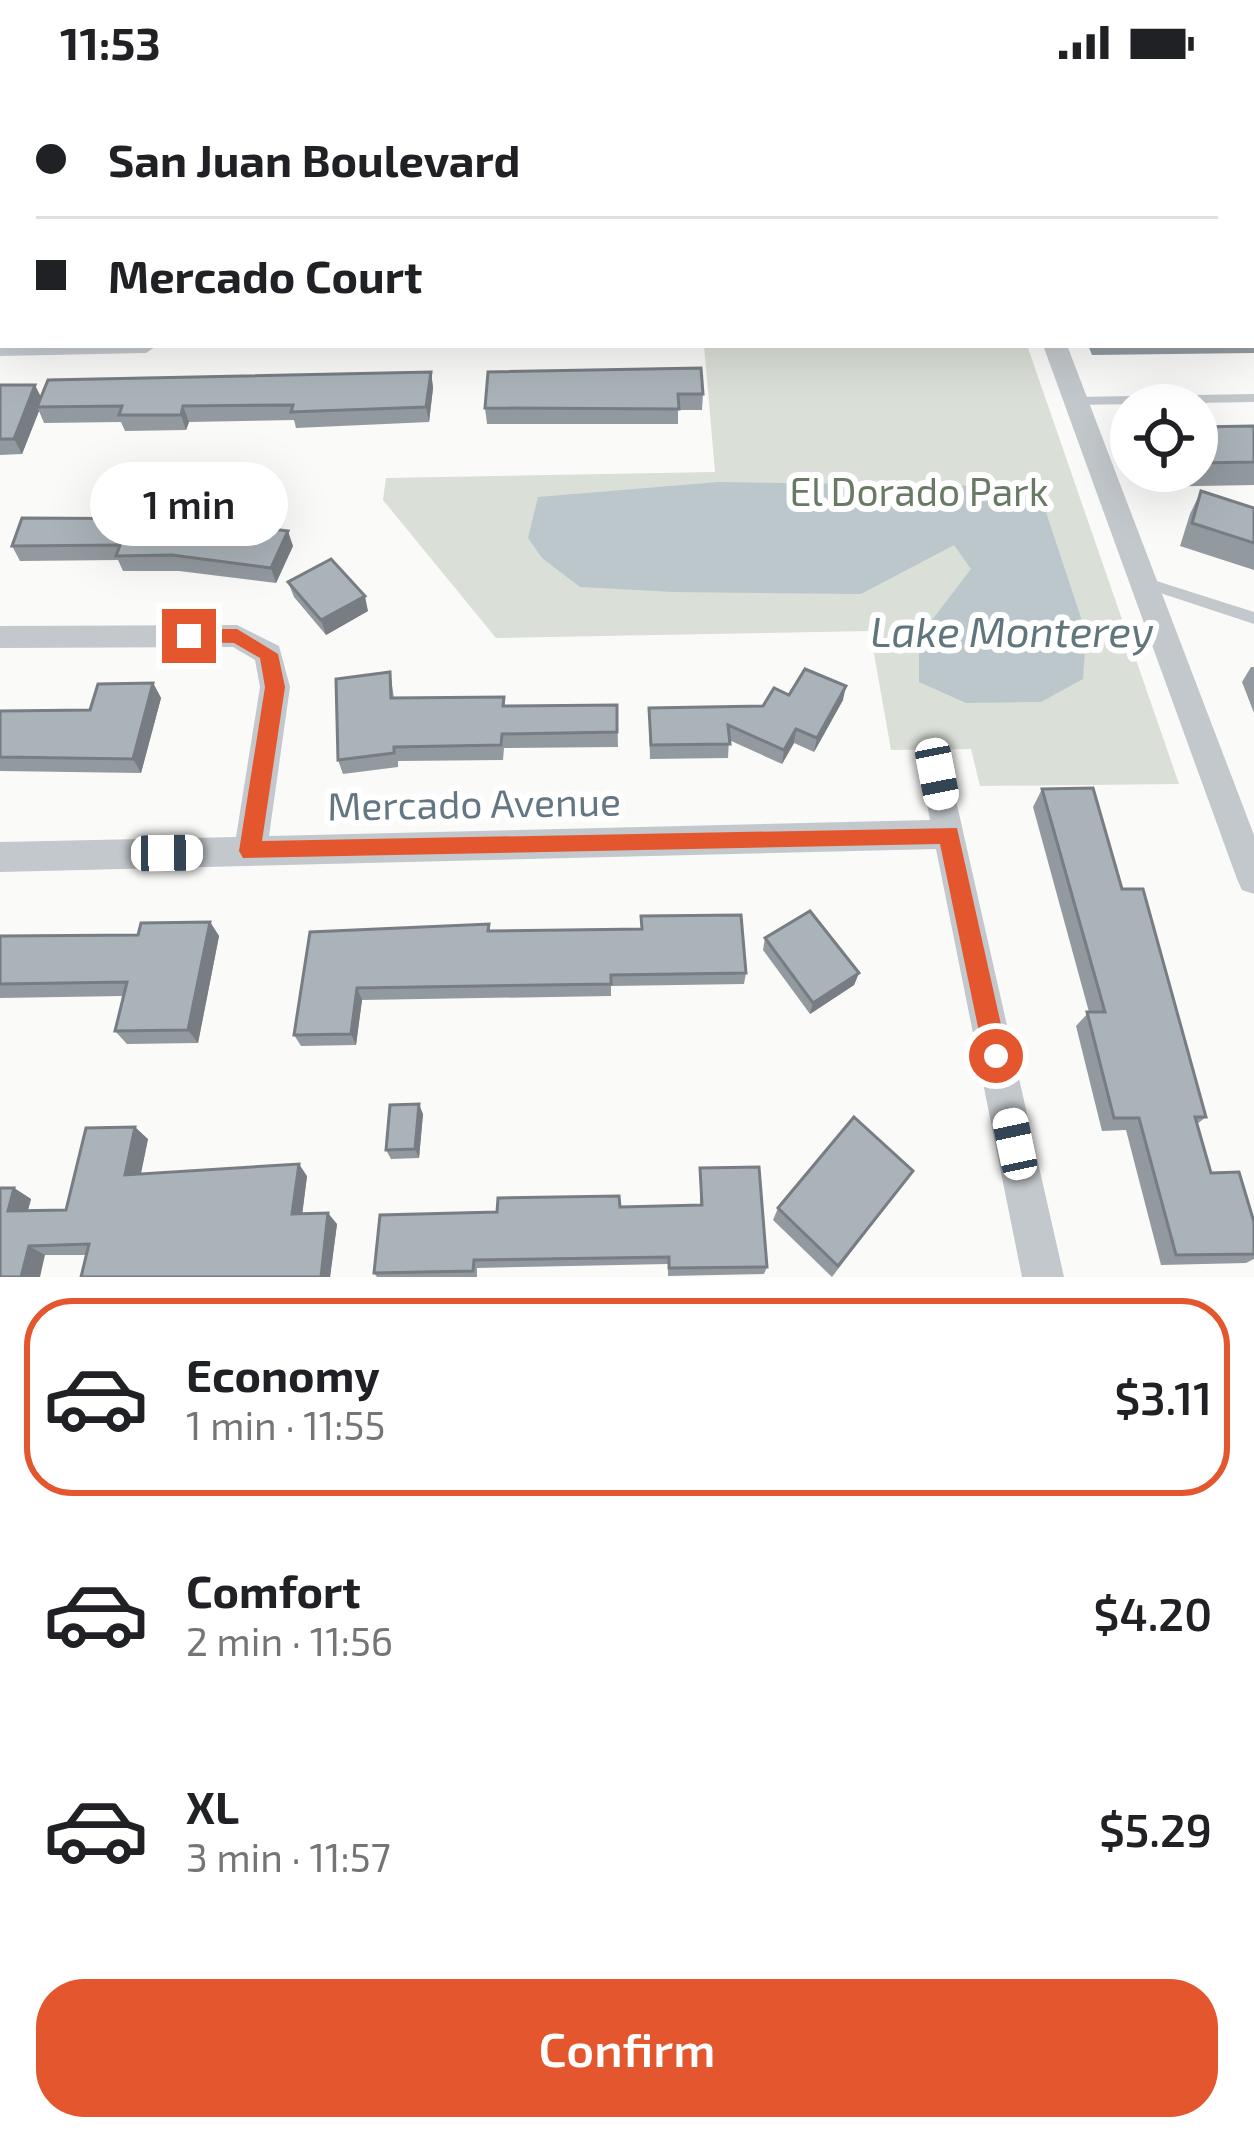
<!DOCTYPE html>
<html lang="en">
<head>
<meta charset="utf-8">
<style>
  body { margin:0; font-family:"Exo 2",sans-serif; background:#f6f6f6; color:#202124; height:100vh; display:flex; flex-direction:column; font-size:45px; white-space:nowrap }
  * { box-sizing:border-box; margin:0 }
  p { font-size:39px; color:#757577 }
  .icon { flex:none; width:66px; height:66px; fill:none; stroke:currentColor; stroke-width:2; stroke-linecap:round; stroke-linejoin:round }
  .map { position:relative; height:1193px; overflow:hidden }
  .details { display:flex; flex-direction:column; background:#fff; flex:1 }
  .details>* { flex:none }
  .guide { position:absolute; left:0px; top:0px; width:1254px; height:264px; box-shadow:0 12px 48px #0002; display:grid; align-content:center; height:264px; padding:0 36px; background:#fff }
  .tools { position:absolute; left:1110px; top:300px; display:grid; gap:24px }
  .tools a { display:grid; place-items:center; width:108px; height:108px; border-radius:50%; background:#fff; box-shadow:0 12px 48px #0002; font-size:60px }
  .end { position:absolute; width:54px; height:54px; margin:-27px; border:15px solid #e4572e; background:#fff; box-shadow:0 0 0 6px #fff }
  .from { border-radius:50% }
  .bubble { position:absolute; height:84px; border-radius:42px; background:#fff; box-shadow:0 12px 48px #0002; font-size:39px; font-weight:600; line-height:84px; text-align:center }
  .car { position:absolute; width:36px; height:72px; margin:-36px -18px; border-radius:15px; box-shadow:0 0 9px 3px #0007; background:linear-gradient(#fff 24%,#345 0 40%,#fff 0 76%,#345 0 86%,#fff 0) }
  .guide b { display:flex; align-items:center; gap:42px; height:114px; font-size:45px }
  .guide b+b { border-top:3px solid #e0e0e0 }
  .guide i { width:30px; height:30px; background:#202124 }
  ul { padding:21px 0 0; list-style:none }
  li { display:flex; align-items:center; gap:36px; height:198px; margin:0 24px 18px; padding:0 12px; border:6px solid transparent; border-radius:48px }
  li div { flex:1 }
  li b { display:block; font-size:45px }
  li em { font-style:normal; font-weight:600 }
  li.on { border-color:#e4572e }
  li>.icon { width:108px; height:108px; stroke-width:1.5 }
  .button { display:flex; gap:24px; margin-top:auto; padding:24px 36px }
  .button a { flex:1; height:138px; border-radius:48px; background:#e4572e; color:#fff; font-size:48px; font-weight:600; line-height:138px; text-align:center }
  .status { display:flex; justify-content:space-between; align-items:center; height:84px; padding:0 60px; background:#fff; direction:ltr }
  .status svg { height:33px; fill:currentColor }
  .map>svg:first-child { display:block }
</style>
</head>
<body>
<div class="status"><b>11:53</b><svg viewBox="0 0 49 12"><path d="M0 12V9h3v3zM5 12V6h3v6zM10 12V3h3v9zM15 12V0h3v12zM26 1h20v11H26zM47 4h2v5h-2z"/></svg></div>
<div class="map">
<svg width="1254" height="1193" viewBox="0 0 1254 1193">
  <rect width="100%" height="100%" fill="#fafaf8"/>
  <polygon fill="#dadfd7" points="704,261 1027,261 1179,700 980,702 971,665 891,666 870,547 496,554 383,416 386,394 715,388"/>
  <polygon fill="#bbc7cb" points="718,398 996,402 1041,413 1086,549 1083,595 1041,618 966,619 919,598 919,553 971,485 954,461 861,510 674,508 580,503 542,474 528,454 538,413"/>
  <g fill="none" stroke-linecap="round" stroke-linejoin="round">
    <g fill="#c3c8cc" fill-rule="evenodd">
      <polygon points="999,0 1009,0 1011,3 1001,3"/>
      <polygon points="1146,0 1156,0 1158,3 1148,3"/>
      <polygon points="1254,310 1254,318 1076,321 1070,317 1076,313"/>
      <polygon points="1144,493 1254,528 1254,540 1139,502 1137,498"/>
    </g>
    <g fill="#c3c8cc" fill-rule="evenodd">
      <polygon points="950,0 968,0 970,3 950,3"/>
      <polygon points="3,62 3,74 0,75 0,63"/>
      <polygon points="0,256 3,261 158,261 146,269 0,272"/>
      <polygon points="1043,261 1067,261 1254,751 1254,810 1242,806 1237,795"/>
      <polygon points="237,541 279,562 290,603 269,752 930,736 921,690 926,681 937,677 948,681 1064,1193 1022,1193 936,765 0,788 0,758 236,753 260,603 255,576 233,563 0,564 0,542"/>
    </g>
  </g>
  <g fill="#929a9f">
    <polygon points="1186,0 1253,0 1254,90 1251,90 1251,3 1185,3"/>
    <rect x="1251" y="124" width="3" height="67"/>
    <polygon points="1251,217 1254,217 1254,269 1092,271 1088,261 1251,261"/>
    <polygon points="431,288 433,304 429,338 296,344 294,336 189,338 186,346 125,347 121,338 44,339 39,327 22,370 0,371 0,301 41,313"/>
    <polygon points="488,288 703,310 702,326 678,326 678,340 487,340 485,324"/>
    <polygon points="1254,342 1254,401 1144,403 1138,387 1197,387 1197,343"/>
    <polygon points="1201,407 1254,424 1254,486 1180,462 1190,430"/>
    <polygon points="22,434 293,462 276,499 179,487 123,487 118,476 20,477 12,462"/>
    <polygon points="288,498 368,527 326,551 294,513"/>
    <polygon points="1251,583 1254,583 1254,629 1242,598"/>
    <polygon points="390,588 394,614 504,613 505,622 617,621 618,663 504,664 503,676 398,677 398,683 343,690 338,676"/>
    <polygon points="153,599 161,614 141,689 0,687 0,627 90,626"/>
    <polygon points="789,611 843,616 814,668 794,659 782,680 729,656 728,674 650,675 649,638 763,622"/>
    <polygon points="1042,705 1122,805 1206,1033 1197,1040 1211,1089 1254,1138 1254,1175 1246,1179 1161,1181 1126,1046 1102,1047 1076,942 1089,928 1033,723"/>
    <polygon points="210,838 219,852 198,959 127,960 115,947 123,912 0,914 0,852 138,851"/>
    <polygon points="489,840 490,847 746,889 744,900 611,902 611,912 362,916 356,961 301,962 294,951 310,848"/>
    <polygon points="765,854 859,889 854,901 810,930 763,866"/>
    <polygon points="423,1030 419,1074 391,1075 386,1066"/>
    <polygon points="148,1055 141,1090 307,1092 302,1130 337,1140 330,1193 81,1193 86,1171 45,1171 0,1193 14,1104 31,1115 28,1126 66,1126"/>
    <polygon points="700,1084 767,1183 764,1190 668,1192 668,1180 477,1184 477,1193 377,1193 374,1189 620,1123 700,1121"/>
    <polygon points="913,1087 832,1193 773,1136 778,1124"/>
  </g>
  <g fill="#777d82">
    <polygon points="431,288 433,304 429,338 426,323"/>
    <polygon points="35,301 43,317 37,323 39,327 22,370 14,355"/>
    <polygon points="183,322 189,338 186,346 181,331"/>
    <polygon points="288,447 293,462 276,499 271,484"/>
    <polygon points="365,512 368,527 326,551 321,536"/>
    <polygon points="153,599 161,614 141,689 133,675"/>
    <polygon points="846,602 843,616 814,668 817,654"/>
    <polygon points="796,645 794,659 782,680 784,666"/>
    <polygon points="210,838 219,852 198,959 188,946"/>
    <polygon points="859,889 854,901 810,930 813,919"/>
    <polygon points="357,904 362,916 356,961 351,950"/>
    <polygon points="419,1020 423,1030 419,1074 415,1065"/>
    <polygon points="135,1043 148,1055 138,1102 125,1091"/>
    <polygon points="299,1080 307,1092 301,1140 292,1130"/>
    <polygon points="14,1104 31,1115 25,1137 8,1127"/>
    <polygon points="328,1129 337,1140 330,1193 321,1193"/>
    <polygon points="29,1162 45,1171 40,1193 21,1193"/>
  </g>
  <g fill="#aab3b9" stroke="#777d82" stroke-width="3">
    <polygon points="165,0 200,0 199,3 164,3"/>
    <polygon points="1046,0 1103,0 1104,3 1048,3"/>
    <polygon points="1204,0 1253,0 1254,67 1251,67 1251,3 1206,3"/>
    <rect x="1251" y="124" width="3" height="44"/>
    <rect x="0" y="179" width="3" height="26"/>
    <rect x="1251" y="217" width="3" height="29"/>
    <polygon points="701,284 703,310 678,310 679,325 485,324 488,288"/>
    <polygon points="431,288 426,323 291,328 293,321 183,322 181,331 119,331 122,322 37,323 48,296"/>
    <polygon points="0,301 35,301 14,355 0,355"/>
    <polygon points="1254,342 1254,378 1197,379 1197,343"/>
    <polygon points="1201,407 1254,424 1254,459 1192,439"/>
    <polygon points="22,434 194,435 288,447 271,484 172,471 116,472 120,461 12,462"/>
    <polygon points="331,475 365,512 321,536 288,498"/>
    <polygon points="805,585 846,602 817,654 796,645 784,666 728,641 730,660 651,661 649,624 763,622 774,604 789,611"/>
    <polygon points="390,588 391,614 504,613 503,622 617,621 617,648 502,650 501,661 394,663 394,669 338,676 336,595"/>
    <polygon points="153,599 133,675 0,673 0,627 90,626 98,600"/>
    <polygon points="1093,704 1122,805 1143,805 1206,1033 1195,1033 1211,1089 1239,1088 1254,1138 1254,1170 1176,1171 1139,1034 1114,1034 1087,928 1105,928 1042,705"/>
    <polygon points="810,827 859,889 813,919 765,854"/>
    <polygon points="741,831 746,889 611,891 611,900 357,904 351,950 294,951 310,848 489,840 488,847 642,845 641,832"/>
    <polygon points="210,838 188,946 115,947 127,898 0,900 0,852 138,851 141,839"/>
    <polygon points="419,1020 415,1065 386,1066 390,1021"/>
    <polygon points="854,1033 913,1087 838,1182 778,1124"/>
    <polygon points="135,1043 125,1091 299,1080 292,1130 328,1129 321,1193 81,1193 89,1160 29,1162 21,1193 0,1193 0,1104 14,1104 8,1127 66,1126 86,1044"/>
    <polygon points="759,1083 767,1183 669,1184 669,1173 474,1176 473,1187 374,1189 380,1131 497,1128 498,1114 619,1112 620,1123 702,1121 700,1084"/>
  </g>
  <polygon fill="#e4572e" points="189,545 237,545 278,570 285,603 262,757 957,744 1008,972 1005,980 988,980 984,972 940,760 243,774 239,767 265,603 260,574 234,559 183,558 183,547"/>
  <g text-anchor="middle" stroke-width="12" stroke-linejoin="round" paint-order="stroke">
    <g font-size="39" fill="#687a64" stroke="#fff">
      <text x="919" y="422">El Dorado Park</text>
    </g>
    <g font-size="39" fill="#657683" stroke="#fff">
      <text transform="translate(474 720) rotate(-1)" y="14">Mercado Avenue</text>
    </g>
    <g font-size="42" font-style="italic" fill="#60757c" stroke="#fff">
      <text x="1012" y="563">Lake Monterey</text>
    </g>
  </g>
</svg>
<div class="tools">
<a><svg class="icon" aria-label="locate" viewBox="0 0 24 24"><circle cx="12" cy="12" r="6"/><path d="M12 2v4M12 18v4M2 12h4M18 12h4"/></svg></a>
</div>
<i class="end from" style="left:996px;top:972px"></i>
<i class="end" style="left:189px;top:552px"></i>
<div class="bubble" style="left:90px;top:378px;width:198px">1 min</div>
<i class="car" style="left:937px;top:690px;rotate:169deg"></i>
<i class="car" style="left:167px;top:769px;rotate:89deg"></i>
<i class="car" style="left:1015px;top:1060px;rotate:348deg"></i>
<div class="guide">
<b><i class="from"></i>San Juan Boulevard</b>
<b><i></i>Mercado Court</b>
</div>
</div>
<section class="details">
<ul>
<li class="on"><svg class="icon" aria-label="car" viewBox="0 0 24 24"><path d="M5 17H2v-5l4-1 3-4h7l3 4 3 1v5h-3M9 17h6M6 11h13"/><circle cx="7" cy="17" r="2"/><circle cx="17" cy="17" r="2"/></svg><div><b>Economy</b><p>1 min · 11:55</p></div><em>$3.11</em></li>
<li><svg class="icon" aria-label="car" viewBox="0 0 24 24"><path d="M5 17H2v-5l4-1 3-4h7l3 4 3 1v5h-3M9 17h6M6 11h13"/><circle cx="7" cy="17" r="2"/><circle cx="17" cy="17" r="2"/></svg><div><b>Comfort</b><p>2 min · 11:56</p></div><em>$4.20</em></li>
<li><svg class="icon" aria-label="car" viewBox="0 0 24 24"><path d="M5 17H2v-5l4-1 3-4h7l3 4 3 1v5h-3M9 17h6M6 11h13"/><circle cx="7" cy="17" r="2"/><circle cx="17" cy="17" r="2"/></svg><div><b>XL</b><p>3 min · 11:57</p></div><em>$5.29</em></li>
</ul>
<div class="button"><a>Confirm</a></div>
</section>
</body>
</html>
